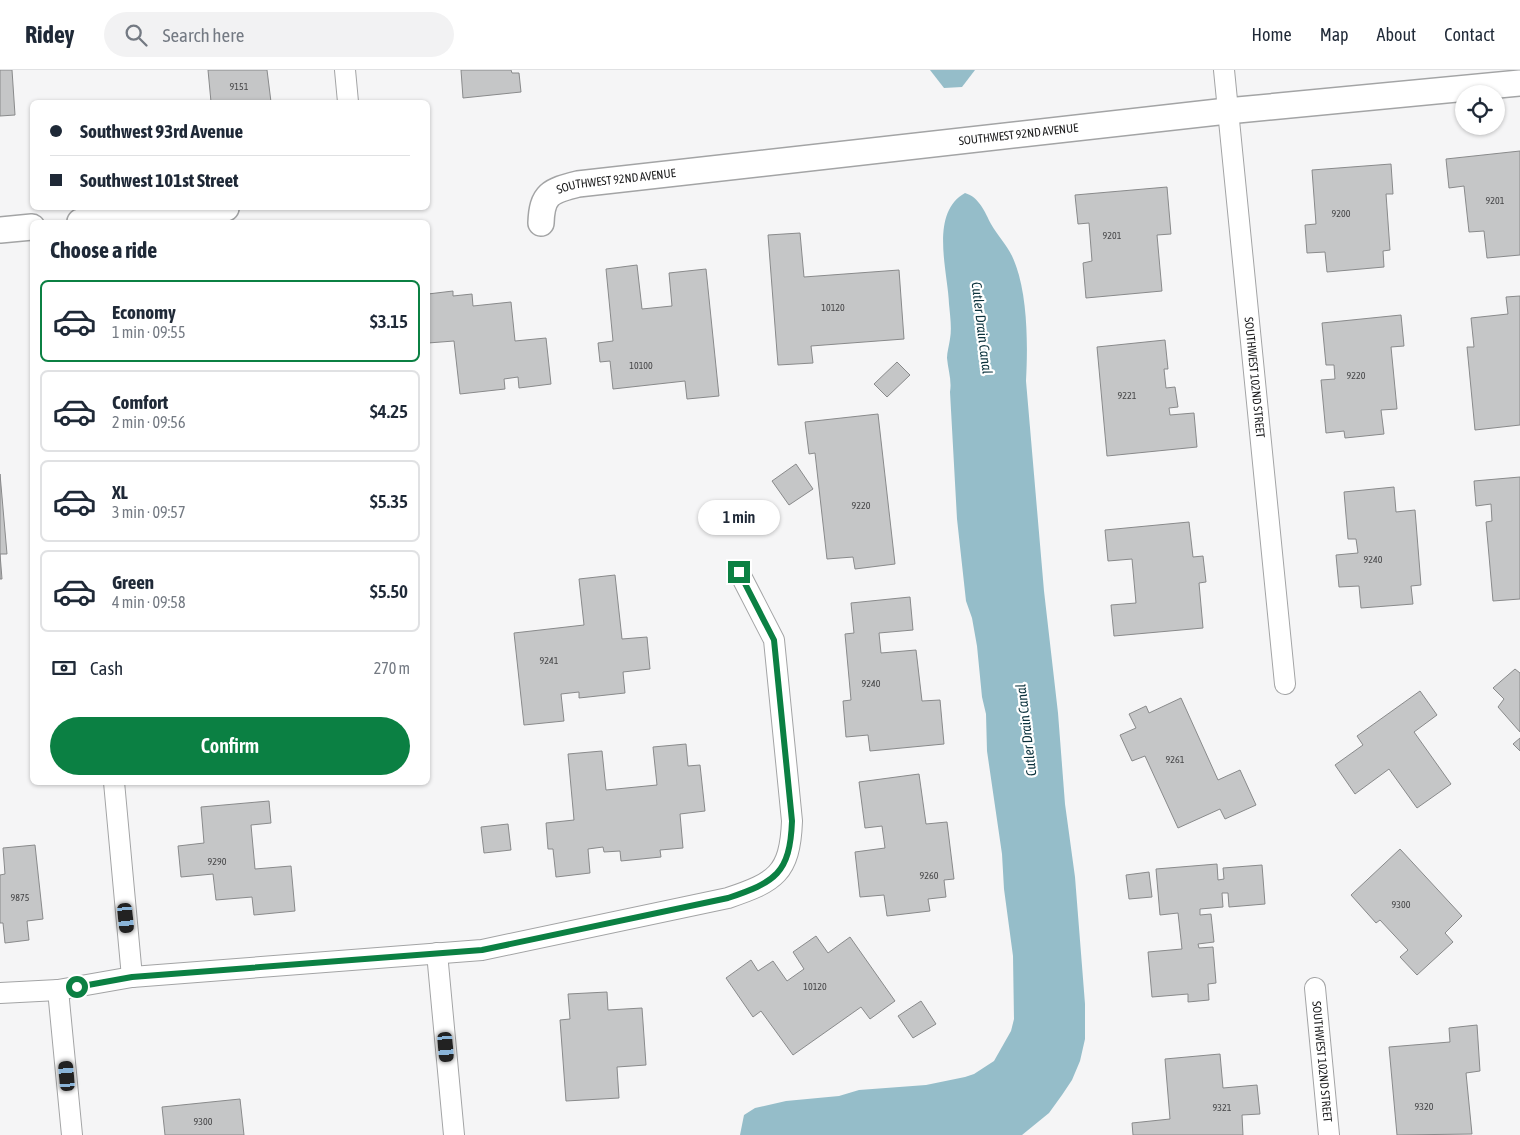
<!DOCTYPE html>
<html lang="en">
<head>
<meta charset="utf-8">
<style>
  body { margin:0; font-family:"Asap Condensed",sans-serif; background:#f2f2f3; color:#1f2937; height:100vh; display:flex; flex-direction:column; font-size:19px; white-space:nowrap }
  * { box-sizing:border-box; margin:0 }
  p { font-size:16px; color:#747a83 }
  .icon { flex:none; width:28px; height:28px; fill:none; stroke:currentColor; stroke-width:2; stroke-linecap:round; stroke-linejoin:round }
  .map { position:relative; flex:1; overflow:hidden }
  .details { position:absolute; left:30px; top:150px; width:400px; height:565px; display:flex; flex-direction:column; background:#fff; border-radius:8px; box-shadow:0 1px 4px #0004 }
  .details>* { flex:none }
  .banner { position:absolute; left:30px; top:30px; width:400px; height:110px; border-radius:8px; box-shadow:0 1px 4px #0004; display:grid; align-content:center; height:110px; padding:0 20px; background:#fff }
  .controls { position:absolute; left:1455px; top:15px; display:grid; gap:10px }
  .controls a { display:grid; place-items:center; width:50px; height:50px; border-radius:50%; background:#fff; box-shadow:0 1px 4px #0004; font-size:25px }
  .end { position:absolute; width:22px; height:22px; margin:-11px; border:6px solid #0b8043; background:#fff; box-shadow:0 0 0 2px #fff }
  .from { border-radius:50% }
  .bubble { position:absolute; height:35px; border-radius:18px; background:#fff; box-shadow:0 1px 4px #0004; font-size:16px; font-weight:600; line-height:35px; text-align:center }
  .car { position:absolute; width:15px; height:30px; margin:-15px -8px; border-radius:6px; box-shadow:0 0 4px 1px #0007; background:linear-gradient(#222 24%,#8ab4d8 0 40%,#222 0 76%,#8ab4d8 0 86%,#222 0) }
  .banner b { display:flex; align-items:center; gap:18px; height:48px; font-size:19px }
  .banner b+b { border-top:1px solid #e0e1e3 }
  .banner i { width:12px; height:12px; background:#1f2937 }
  ul { padding:0; list-style:none }
  li { display:flex; align-items:center; gap:15px; height:82px; margin:0 10px 8px; padding:0 10px; border:2px solid #e0e1e3; border-radius:8px }
  li div { flex:1 }
  li b { display:block; font-size:19px }
  li em { font-style:normal; font-weight:600 }
  li.active { border-color:#0b8043 }
  li>.icon { width:45px; height:45px; stroke-width:1.5 }
  h2 { padding:0 20px; font-size:22px; line-height:60px }
  .pay { display:flex; align-items:center; gap:12px; height:55px; padding:0 20px; font-size:19px }
  .pay p { margin-inline-start:auto }
  .cta { display:flex; gap:10px; margin-top:auto; padding:10px 20px }
  .cta a { flex:1; height:58px; border-radius:30px; background:#0b8043; color:#fff; font-size:20px; font-weight:600; line-height:58px; text-align:center }
  header { display:flex; align-items:center; gap:30px; box-sizing:border-box; height:70px; padding:0 25px; background:#fff; border-bottom:1px solid #e0e1e3 }
  header strong { font-size:24px }
  nav { display:flex; gap:28px; margin-inline-start:auto; font-size:18px }
  .search { width:350px; height:45px; background:#f2f2f3; display:flex; align-items:center; gap:12px; box-sizing:border-box; padding:0 18px; border-radius:28px; color:#747a83; font-size:19px }
  .map>svg:first-child { display:block }
</style>
</head>
<body>
<header>
<strong>Ridey</strong>
<div class="search"><svg class="icon" aria-label="search" viewBox="0 0 24 24"><circle cx="10" cy="10" r="6"/><path d="M15 15l6 6"/></svg>Search here</div>
<nav><a>Home</a><a>Map</a><a>About</a><a>Contact</a></nav>
</header>
<div class="map">
<svg width="1520" height="1065" viewBox="0 0 1520 1065">
  <rect width="100%" height="100%" fill="#f5f5f6"/>
  <g fill="#95bdc9">
    <polygon points="930,0 975,0 962,17 944,18"/>
    <path d="M965 123C979 127 985 142 991 154 997 165 1007 175 1012 186 1028 220 1028 274 1026 311L1044 521 1058 643 1065 734 1075 807 1085 934V969L1080 991 1072 1010 1062 1025 1049 1043 1022 1065H740L744 1045 755 1038 786 1031 839 1026 859 1020 926 1015 965 1007 974 1004 994 991 1011 961 1014 949 1013 886 1004 819 1002 784 987 681 986 644 982 627 977 576 972 548 966 531 957 449 950 322C952 310 948 300 947 288 947 282 949 276 950 269 952 258 950 245 949 234 948 202 929 143 965 123Z"/>
  </g>
  <g fill="#c5c6c7" stroke="#898a8b">
    <polygon points="0,0 12,0 15,45 0,46"/>
    <polygon points="208,0 267,0 271,32 211,32"/>
    <polygon points="461,0 511,0 512,3 519,3 521,22 463,28"/>
    <polygon points="1520,81 1520,185 1487,188 1484,161 1469,162 1464,116 1449,118 1446,89"/>
    <polygon points="1391,94 1393,124 1386,124 1390,180 1383,181 1384,197 1327,202 1325,182 1307,183 1305,155 1316,154 1312,100"/>
    <polygon points="1167,117 1171,164 1157,165 1162,221 1086,228 1083,193 1092,191 1089,153 1078,154 1075,125"/>
    <polygon points="800,163 804,207 899,200 904,269 811,276 813,293 778,295 768,165"/>
    <polygon points="637,195 642,239 672,236 669,203 706,199 719,326 687,329 685,311 613,319 610,291 600,292 598,273 613,271 606,199"/>
    <polygon points="453,221 453,226 472,224 473,236 511,232 515,271 546,268 551,314 519,318 518,307 504,309 505,319 460,324 454,271 428,273 428,224"/>
    <polygon points="1520,226 1520,355 1475,360 1467,277 1474,277 1471,248 1508,244 1506,227"/>
    <polygon points="1401,245 1404,276 1391,277 1397,339 1381,340 1384,364 1345,368 1344,361 1326,363 1321,310 1335,309 1334,295 1326,295 1322,253"/>
    <polygon points="1165,270 1168,299 1164,299 1166,318 1175,317 1178,337 1169,338 1170,345 1194,343 1197,377 1107,386 1097,277"/>
    <polygon points="897,292 910,305 887,327 874,314"/>
    <polygon points="878,344 895,494 855,499 853,487 827,489 815,383 809,384 805,352"/>
    <polygon points="796,394 813,419 789,435 772,411"/>
    <polygon points="0,404 7,484 0,484 2,509 0,509"/>
    <polygon points="1520,407 1520,529 1493,531 1486,452 1492,451 1491,434 1476,436 1474,411"/>
    <polygon points="1394,417 1396,442 1415,440 1421,515 1411,516 1413,534 1361,538 1359,516 1339,517 1336,485 1358,483 1356,469 1348,469 1344,422"/>
    <polygon points="1189,452 1193,487 1203,486 1206,512 1199,513 1203,558 1114,566 1111,535 1136,533 1132,489 1108,491 1105,460"/>
    <polygon points="615,505 622,569 647,567 650,599 623,602 625,623 579,628 579,622 561,624 564,651 524,655 514,563 584,555 579,509"/>
    <polygon points="910,527 913,560 879,563 881,583 916,580 922,631 940,630 944,674 870,681 868,665 846,667 843,631 851,630 845,564 854,563 851,533"/>
    <polygon points="1515,599 1520,603 1520,662 1498,637 1504,629 1493,618"/>
    <polygon points="1420,621 1437,645 1414,662 1451,714 1417,738 1389,699 1355,724 1335,695 1363,675 1357,666"/>
    <polygon points="1181,628 1218,710 1240,700 1256,735 1225,749 1220,739 1178,758 1145,686 1132,691 1120,665 1136,658 1129,644 1146,636 1149,643"/>
    <polygon points="1520,668 1520,681 1513,674"/>
    <polygon points="686,674 688,696 700,695 705,741 680,744 683,778 660,780 661,787 621,791 620,781 604,782 603,777 588,779 590,803 556,807 553,779 548,779 546,753 574,750 568,684 602,681 606,720 657,715 653,677"/>
    <polygon points="919,704 926,754 947,752 954,809 944,810 946,827 928,829 930,841 887,846 884,825 860,827 855,782 885,778 882,756 865,758 859,712"/>
    <polygon points="269,731 271,753 251,755 255,799 291,796 295,841 254,845 252,827 216,830 213,804 181,807 178,776 204,773 201,737"/>
    <polygon points="508,754 511,780 484,783 481,757"/>
    <polygon points="35,775 43,849 27,851 29,870 5,873 3,853 0,853 0,805 5,804 3,778"/>
    <polygon points="1400,779 1462,846 1445,863 1453,872 1417,905 1400,887 1408,880 1380,850 1376,853 1351,825"/>
    <polygon points="1217,794 1218,810 1224,809 1223,798 1262,795 1265,834 1229,837 1228,823 1222,823 1223,837 1200,839 1200,845 1211,844 1214,872 1198,874 1199,878 1213,877 1216,913 1208,914 1209,930 1188,932 1188,924 1152,927 1148,882 1182,879 1178,843 1160,845 1156,799"/>
    <polygon points="1149,802 1152,827 1129,829 1126,805"/>
    <polygon points="816,866 828,883 850,867 895,931 870,949 861,937 793,985 761,941 753,947 726,908 751,890 758,901 773,891 787,911 804,899 793,882"/>
    <polygon points="607,922 608,940 642,938 646,995 617,997 619,1028 566,1031 560,950 570,949 568,924"/>
    <polygon points="921,931 936,954 913,968 898,946"/>
    <polygon points="1477,955 1480,1001 1466,1003 1472,1064 1397,1065 1389,977 1450,972 1449,958"/>
    <polygon points="1220,984 1223,1018 1257,1015 1260,1044 1242,1045 1243,1065 1133,1065 1132,1053 1170,1049 1165,989"/>
    <polygon points="240,1029 244,1065 165,1065 162,1037"/>
  </g>
  <g fill="none" stroke-linecap="round" stroke-linejoin="round">
    <defs>
      <g id="minor">
        <polyline points="345,0 348,32"/>
        <path id="s1" d="M1224 0 1285 614"/>
        <polyline points="114,712 132,907"/>
        <polyline points="437,883 454,1065"/>
        <path id="s2" d="M1315 918 1329 1065"/>
        <polyline points="58,920 72,1065"/>
        <path d="M0 923 58 920 132 907 482 880 728 828C775 812 790 804 792 751L774 570 739 502"/>
      </g>
      <g id="tertiary">
        <polyline points="80,152 226,138"/>
        <path id="s3" d="M541 153C542 124 550 121 578 114L1227 41 1520 13"/>
        <polyline points="0,160 32,157"/>
      </g>
    </defs>
    <use href="#minor" stroke="#a3a4a5" stroke-width="22"/>
    <use href="#tertiary" stroke="#a3a4a5" stroke-width="28"/>
    <use href="#minor" stroke="#fff" stroke-width="20"/>
    <use href="#tertiary" stroke="#fff" stroke-width="25"/>
  </g>
  <g fill="none" stroke-linecap="round" stroke-linejoin="round">
    <path stroke="#0b8043" stroke-width="6" d="M77 917 132 907 482 880 728 828C775 812 790 804 792 751L774 570 739 502"/>
  </g>
  <g text-anchor="middle" stroke-width="4.5" stroke-linejoin="round" paint-order="stroke">
    <g font-size="10" fill="#464648">
      <text x="239" y="20">9151</text>
      <text x="1495" y="134">9201</text>
      <text x="1341" y="147">9200</text>
      <text x="1112" y="169">9201</text>
      <text x="833" y="241">10120</text>
      <text x="641" y="299">10100</text>
      <text x="1356" y="309">9220</text>
      <text x="1127" y="329">9221</text>
      <text x="861" y="439">9220</text>
      <text x="1373" y="493">9240</text>
      <text x="549" y="594">9241</text>
      <text x="871" y="617">9240</text>
      <text x="1175" y="693">9261</text>
      <text x="217" y="795">9290</text>
      <text x="929" y="809">9260</text>
      <text x="20" y="831">9875</text>
      <text x="1401" y="838">9300</text>
      <text x="815" y="920">10120</text>
      <text x="1424" y="1040">9320</text>
      <text x="1222" y="1041">9321</text>
      <text x="203" y="1055">9300</text>
    </g>
    <g font-size="12" fill="#1c1c1d" stroke="#fff">
      <text dy="4" stroke="none"><textPath href="#s3" startOffset="504">SOUTHWEST 92ND AVENUE</textPath></text>
      <text dy="4" stroke="none"><textPath href="#s3" startOffset="99">SOUTHWEST 92ND AVENUE</textPath></text>
      <text dy="4" stroke="none"><textPath href="#s1" startOffset="309">SOUTHWEST 102ND STREET</textPath></text>
      <text dy="4" stroke="none"><textPath href="#s2" startOffset="74">SOUTHWEST 102ND STREET</textPath></text>
    </g>
    <g font-size="14" font-style="italic" fill="#0a313b" stroke="#fff">
      <text transform="translate(982 258) rotate(83)" y="5">Cutler Drain Canal</text>
      <text transform="translate(1026 660) rotate(-97)" y="5">Cutler Drain Canal</text>
    </g>
  </g>
</svg>
<div class="controls">
<a><svg class="icon" aria-label="locate" viewBox="0 0 24 24"><circle cx="12" cy="12" r="6"/><path d="M12 2v4M12 18v4M2 12h4M18 12h4"/></svg></a>
</div>
<i class="end from" style="left:77px;top:917px"></i>
<i class="end" style="left:739px;top:502px"></i>
<div class="bubble" style="left:698px;top:430px;width:82px">1 min</div>
<i class="car" style="left:126px;top:848px;rotate:174deg"></i>
<i class="car" style="left:446px;top:977px;rotate:175deg"></i>
<i class="car" style="left:67px;top:1006px;rotate:355deg"></i>
<div class="banner">
<b><i class="from"></i>Southwest 93rd Avenue</b>
<b><i></i>Southwest 101st Street</b>
</div>
<section class="details">
<h2>Choose a ride</h2>
<ul>
<li class="active"><svg class="icon" aria-label="car" viewBox="0 0 24 24"><path d="M5 17H2v-5l4-1 3-4h7l3 4 3 1v5h-3M9 17h6M6 11h13"/><circle cx="7" cy="17" r="2"/><circle cx="17" cy="17" r="2"/></svg><div><b>Economy</b><p>1 min · 09:55</p></div><em>$3.15</em></li>
<li><svg class="icon" aria-label="car" viewBox="0 0 24 24"><path d="M5 17H2v-5l4-1 3-4h7l3 4 3 1v5h-3M9 17h6M6 11h13"/><circle cx="7" cy="17" r="2"/><circle cx="17" cy="17" r="2"/></svg><div><b>Comfort</b><p>2 min · 09:56</p></div><em>$4.25</em></li>
<li><svg class="icon" aria-label="car" viewBox="0 0 24 24"><path d="M5 17H2v-5l4-1 3-4h7l3 4 3 1v5h-3M9 17h6M6 11h13"/><circle cx="7" cy="17" r="2"/><circle cx="17" cy="17" r="2"/></svg><div><b>XL</b><p>3 min · 09:57</p></div><em>$5.35</em></li>
<li><svg class="icon" aria-label="car" viewBox="0 0 24 24"><path d="M5 17H2v-5l4-1 3-4h7l3 4 3 1v5h-3M9 17h6M6 11h13"/><circle cx="7" cy="17" r="2"/><circle cx="17" cy="17" r="2"/></svg><div><b>Green</b><p>4 min · 09:58</p></div><em>$5.50</em></li>
</ul>
<div class="pay"><svg class="icon" aria-label="cash" viewBox="0 0 24 24"><path d="M3 7h18v10H3z"/><circle cx="12" cy="12" r="2"/></svg>Cash<p>270 m</p></div>
<div class="cta"><a>Confirm</a></div>
</section>
</div>
</body>
</html>
